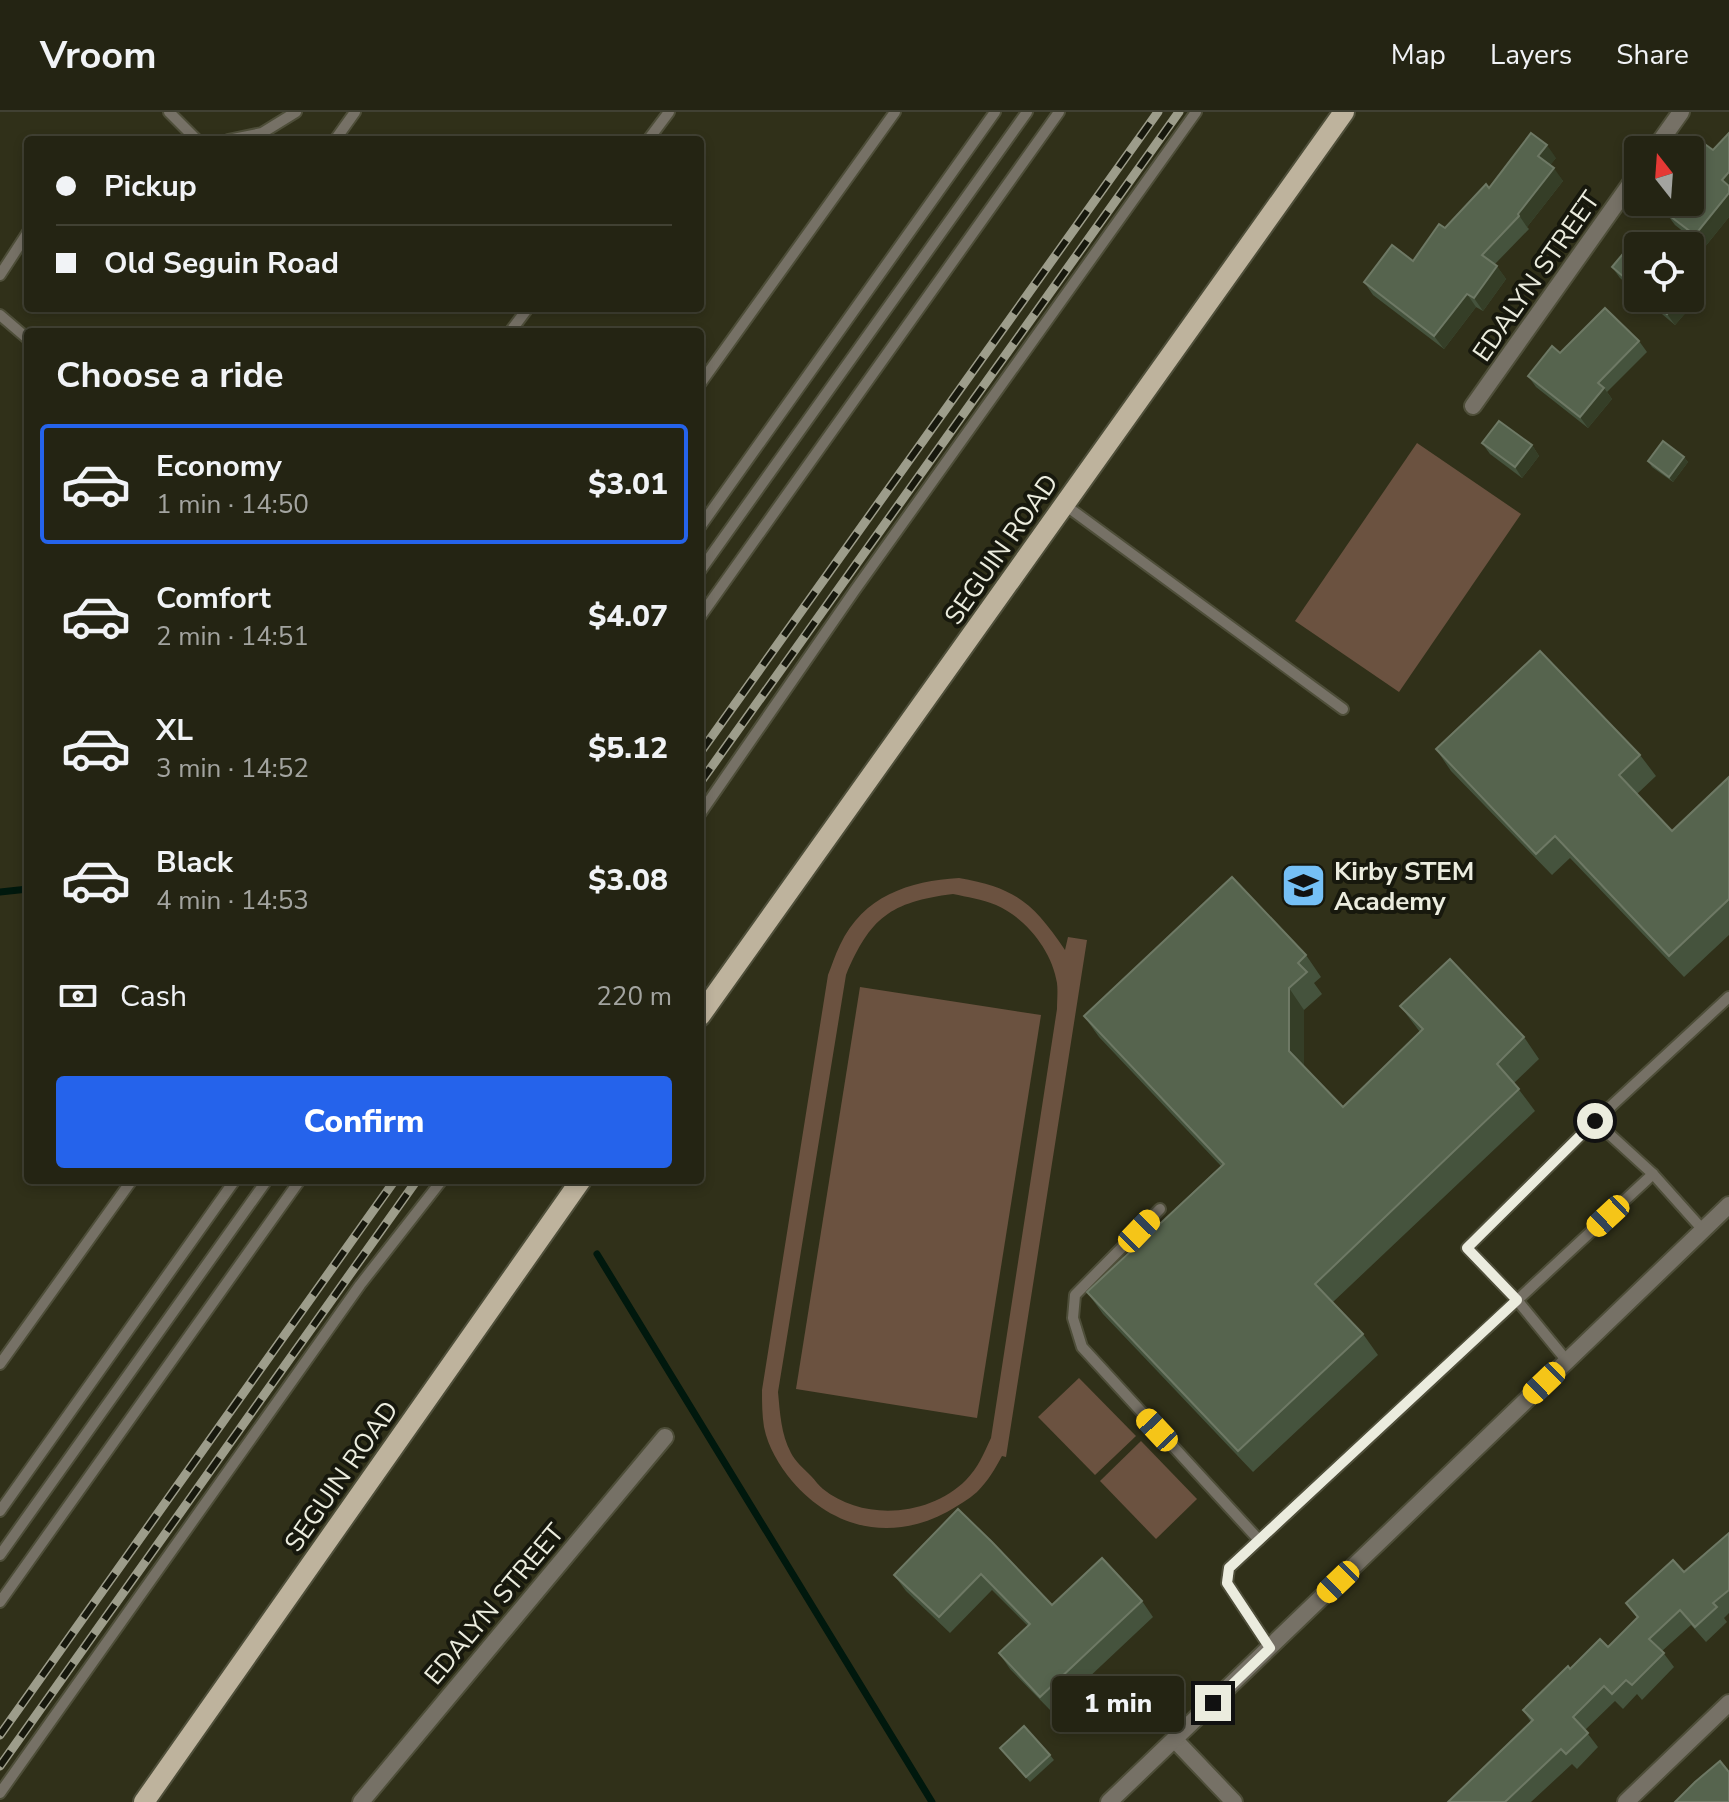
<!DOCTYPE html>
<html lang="en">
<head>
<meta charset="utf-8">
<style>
  body { margin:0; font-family:"Nunito Sans",sans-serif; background:#303021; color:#f1f3f6; height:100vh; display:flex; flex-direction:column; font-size:30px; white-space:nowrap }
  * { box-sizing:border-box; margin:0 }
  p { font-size:26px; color:#a3a4a0 }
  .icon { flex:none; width:44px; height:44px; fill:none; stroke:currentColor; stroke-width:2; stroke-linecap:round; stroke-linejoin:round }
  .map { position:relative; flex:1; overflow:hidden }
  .drawer { position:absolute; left:24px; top:216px; width:680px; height:856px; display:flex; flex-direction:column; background:#242413; border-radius:8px; box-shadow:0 4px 12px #0003,0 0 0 2px #414133 }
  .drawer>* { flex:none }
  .hud { position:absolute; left:24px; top:24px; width:680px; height:176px; border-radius:8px; box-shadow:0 4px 12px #0003,0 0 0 2px #414133; display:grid; align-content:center; height:176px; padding:0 32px; background:#242413 }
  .needle { width:52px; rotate:343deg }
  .tools { position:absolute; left:1624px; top:24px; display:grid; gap:16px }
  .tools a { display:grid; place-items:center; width:80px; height:80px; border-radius:8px; background:#242413; box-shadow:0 4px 12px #0003,0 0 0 2px #414133; font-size:40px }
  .end { position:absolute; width:36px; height:36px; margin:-18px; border:10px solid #ebecde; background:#111; box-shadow:0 0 0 4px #111 }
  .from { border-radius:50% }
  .bubble { position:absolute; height:56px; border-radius:8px; background:#242413; box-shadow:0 4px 12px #0003,0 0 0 2px #414133; font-size:26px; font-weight:800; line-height:56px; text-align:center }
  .car { position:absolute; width:24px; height:48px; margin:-24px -12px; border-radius:10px; box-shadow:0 0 6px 2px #0007; background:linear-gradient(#f5c518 24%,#345 0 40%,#f5c518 0 76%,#345 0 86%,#f5c518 0) }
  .hud b { display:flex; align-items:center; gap:28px; height:76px; font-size:30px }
  .hud b+b { border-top:2px solid #414133 }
  .hud i { width:20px; height:20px; background:#f1f3f6 }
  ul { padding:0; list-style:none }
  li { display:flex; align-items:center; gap:24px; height:120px; margin:0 16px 12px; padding:0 16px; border:4px solid transparent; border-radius:8px }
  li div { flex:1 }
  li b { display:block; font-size:30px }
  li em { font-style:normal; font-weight:800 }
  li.on { border-color:#2563eb }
  li>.icon { width:72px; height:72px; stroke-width:1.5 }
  h2 { padding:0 32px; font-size:36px; line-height:96px }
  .pay { display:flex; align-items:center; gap:20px; height:88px; padding:0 32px; font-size:30px }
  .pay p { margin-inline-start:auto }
  .action { display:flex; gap:16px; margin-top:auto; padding:16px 32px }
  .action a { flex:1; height:92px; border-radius:8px; background:#2563eb; color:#fff; font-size:32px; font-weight:800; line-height:92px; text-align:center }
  header { display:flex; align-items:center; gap:48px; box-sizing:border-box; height:112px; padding:0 40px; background:#242413; border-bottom:2px solid #414133 }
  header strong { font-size:38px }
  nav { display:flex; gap:44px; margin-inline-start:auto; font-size:28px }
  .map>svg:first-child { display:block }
</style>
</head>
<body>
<header>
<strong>Vroom</strong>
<nav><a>Map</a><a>Layers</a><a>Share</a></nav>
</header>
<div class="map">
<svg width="1729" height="1690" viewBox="0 0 1729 1690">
  <rect width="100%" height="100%" fill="#303019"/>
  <g fill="#6b5240" fill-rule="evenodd">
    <polygon points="1417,331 1521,402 1399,580 1295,509"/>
    <path d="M959 766C1016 776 1033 791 1065 838L1068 825 1087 828 1006 1345 1002 1344C995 1357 988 1369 977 1380 968 1388 957 1394 947 1400 891 1430 833 1417 792 1369 779 1353 768 1335 764 1315 762 1303 762 1290 762 1278L828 863C832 853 835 843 840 833 863 784 909 769 959 766ZM953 782C967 785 982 787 996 793 1026 806 1052 839 1057 871 1058 879 1057 889 1057 897L991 1326C984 1341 978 1356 966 1368 930 1404 864 1410 823 1377 819 1374 815 1368 811 1364 804 1357 795 1349 791 1341 781 1322 780 1301 778 1280L846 863C870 806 890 790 953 782Z"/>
    <polygon points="860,875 1041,903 977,1306 796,1277"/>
    <polygon points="1079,1266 1136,1324 1095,1363 1038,1305"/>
    <polygon points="1141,1329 1197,1387 1156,1427 1100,1369"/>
  </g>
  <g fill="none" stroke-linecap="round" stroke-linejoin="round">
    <g stroke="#00180d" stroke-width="7">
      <polyline points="0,780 28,777"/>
      <polyline points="597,1142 932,1690"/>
    </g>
    <defs>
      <g id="service">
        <polyline points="169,0 197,28"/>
        <polyline points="228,28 262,21 296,0"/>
        <polyline points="335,28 355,0"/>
        <polyline points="648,28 669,0"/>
        <polyline points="0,163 28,120"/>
        <polyline points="0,203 28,227"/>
        <polyline points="510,220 528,196"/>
        <polyline points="700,272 895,0"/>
        <polyline points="1065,393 1343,597"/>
        <polyline points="700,415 995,0"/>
        <polyline points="700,459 1027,0"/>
        <polyline points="700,505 1059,0"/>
        <polyline points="700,702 855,478 1196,0"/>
        <polyline points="1595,1009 1729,885"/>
        <polyline points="1160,1097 1075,1183 1073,1206 1082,1235 1259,1428"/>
        <polyline points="1567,1249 1517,1188 1467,1136 1595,1009 1653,1062 1703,1118"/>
        <polyline points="0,1252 132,1068"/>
        <polyline points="0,1399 235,1068"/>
        <polyline points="0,1443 267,1068"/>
        <polyline points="0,1490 300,1068"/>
        <polyline points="1270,1536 1227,1471 1229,1456 1653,1062"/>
        <polyline points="0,1681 360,1173 442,1068"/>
      </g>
      <g id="minor">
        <polyline points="1654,38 1681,0"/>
        <polyline points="1473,294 1638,61"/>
        <polyline points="1175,1628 1234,1690"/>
        <polyline points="361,1690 665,1325"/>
        <polyline points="1626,1690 1729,1591"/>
      </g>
      <polyline id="tertiary" points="1109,1690 1729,1093"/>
      <g id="primary">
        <polyline points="700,904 1344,0"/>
        <polyline points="144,1690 581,1068"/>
      </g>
    </defs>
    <use href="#service" stroke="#4e4e39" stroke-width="14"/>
    <use href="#minor" stroke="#4e4e39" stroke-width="20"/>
    <use href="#tertiary" stroke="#4e4e39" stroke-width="20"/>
    <use href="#primary" stroke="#4e4e39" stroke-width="24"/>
    <use href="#service" stroke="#767166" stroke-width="10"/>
    <use href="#minor" stroke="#767166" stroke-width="16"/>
    <use href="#tertiary" stroke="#767166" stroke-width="16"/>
    <use href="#primary" stroke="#beb39d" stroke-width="20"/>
    <defs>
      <g id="rail">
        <polyline points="700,641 1158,0"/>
        <polyline points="700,671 1179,0"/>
        <polyline points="0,1623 395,1068"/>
        <polyline points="0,1654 417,1068"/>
      </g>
    </defs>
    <use href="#rail" stroke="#9d9d8b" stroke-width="9"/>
    <use href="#rail" stroke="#17180d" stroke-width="6" stroke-dasharray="18" stroke-linecap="butt"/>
  </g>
  <g fill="#45533d">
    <polygon points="1729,21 1729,105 1704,136 1675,113 1666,101 1690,90 1713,38"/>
    <polygon points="1556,46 1550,53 1563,69 1527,115 1529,117 1495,152 1506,167 1483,199 1476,195 1444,237 1373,183 1364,170 1413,149 1445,116 1489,76"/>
    <polygon points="1638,136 1638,182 1620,166 1612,155"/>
    <polygon points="1690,183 1695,190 1675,213 1643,186 1690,186"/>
    <polygon points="1639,229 1647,240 1607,280 1612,287 1588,316 1536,275 1528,264 1560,241"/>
    <polygon points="1482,331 1532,333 1539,344 1522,366 1490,342"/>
    <polygon points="1684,345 1688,350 1673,370 1652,355 1648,349"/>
    <polygon points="1436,637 1640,643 1656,664 1637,682 1672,719 1729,665 1729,823 1684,865 1570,746 1552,763 1451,659"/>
    <polygon points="1306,843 1321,865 1314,871 1322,882 1304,898 1304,955 1343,995 1420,920 1400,894 1524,925 1539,947 1514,971 1535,999 1333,1190 1363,1222 1378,1243 1253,1360 1103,1202 1087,1180 1221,1054 1099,925 1084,904"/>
    <polygon points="958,1397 1052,1493 1142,1489 1153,1505 1052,1600 1010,1557 999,1541 1028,1514 992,1478 950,1521 906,1479 894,1463"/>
    <polygon points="1729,1421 1729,1501 1724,1506 1727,1510 1706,1530 1691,1513 1662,1539 1674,1555 1642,1588 1637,1582 1623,1597 1615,1589 1585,1618 1598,1635 1577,1657 1572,1652 1531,1690 1448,1690 1531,1610 1523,1598 1570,1557 1608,1535 1637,1506 1626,1491 1684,1460"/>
    <polygon points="1000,1636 1050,1643 1054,1648 1030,1670"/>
  </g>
  <g fill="#353e27">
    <polygon points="1547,33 1556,46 1547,57 1538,44"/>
    <polygon points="1554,56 1563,69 1527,115 1518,102"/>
    <polygon points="1729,60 1729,78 1722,68"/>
    <polygon points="1729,81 1729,105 1704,136 1695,123"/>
    <polygon points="1497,154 1506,167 1483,199 1474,186"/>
    <polygon points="1467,182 1476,195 1444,237 1434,224"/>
    <polygon points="1690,183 1695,190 1675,213 1667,202 1681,186 1690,186"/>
    <polygon points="1604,276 1612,287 1588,316 1580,305"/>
    <polygon points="1532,333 1539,344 1522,366 1515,355"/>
    <polygon points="1684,345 1688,350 1673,370 1669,365"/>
    <polygon points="1289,876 1304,898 1304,960 1289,939"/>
  </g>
  <g fill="#56644e" stroke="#6e7965" stroke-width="2">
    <polygon points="1531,21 1547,33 1538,44 1554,56 1518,102 1519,104 1482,143 1497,154 1474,186 1467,182 1434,224 1364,170 1392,133 1413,149 1439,112 1445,116 1486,72 1489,76"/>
    <polygon points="1729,21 1729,60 1722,68 1729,74 1729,81 1695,123 1666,101 1674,90 1690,90 1690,44 1702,30 1713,38"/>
    <polygon points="1632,131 1638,136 1638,177 1612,155"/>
    <polygon points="1648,186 1681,186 1667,202"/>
    <polygon points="1605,196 1639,229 1598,271 1604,276 1580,305 1528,264 1552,234 1560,241"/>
    <polygon points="1499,309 1532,333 1515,355 1482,331"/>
    <polygon points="1663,329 1684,345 1669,365 1648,349"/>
    <polygon points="1540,539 1640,643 1619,663 1672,719 1729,665 1729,787 1669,844 1555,724 1536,742 1436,637"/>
    <polygon points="1232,765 1306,843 1298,851 1307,860 1289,876 1289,939 1343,995 1423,917 1400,894 1450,847 1524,925 1497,952 1519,977 1315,1172 1363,1222 1238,1339 1087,1180 1224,1052 1084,904"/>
    <polygon points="958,1397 992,1430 1052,1493 1102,1446 1142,1489 1040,1585 999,1541 1030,1512 981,1462 939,1505 894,1463"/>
    <polygon points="1729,1421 1729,1478 1713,1491 1717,1495 1695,1515 1680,1498 1649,1527 1664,1541 1632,1573 1626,1568 1612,1582 1604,1574 1573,1605 1588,1621 1566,1642 1561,1637 1505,1690 1448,1690 1533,1608 1523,1598 1568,1554 1570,1557 1600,1527 1608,1535 1638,1505 1626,1491 1673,1448 1684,1460"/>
    <polygon points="1024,1614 1050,1643 1026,1665 1000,1636"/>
    <polygon points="1720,1649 1729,1660 1729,1690 1675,1690 1695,1670"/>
  </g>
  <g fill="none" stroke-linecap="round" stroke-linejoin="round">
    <polyline stroke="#ebecde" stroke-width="10" points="1213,1591 1270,1536 1227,1471 1229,1456 1517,1188 1467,1136 1595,1009"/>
  </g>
  <defs>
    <symbol id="school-square" viewBox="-11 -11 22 22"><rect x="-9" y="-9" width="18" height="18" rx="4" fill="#75c0f6" stroke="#17180d"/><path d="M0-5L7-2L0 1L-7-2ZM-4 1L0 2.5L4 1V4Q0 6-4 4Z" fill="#111"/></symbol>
  </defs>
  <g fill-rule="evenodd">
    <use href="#school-square" x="1278" y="748" width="51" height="51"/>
  </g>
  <g text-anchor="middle" stroke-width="8" stroke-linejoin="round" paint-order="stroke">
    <g font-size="26" fill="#ebecde" stroke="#17180d">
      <text transform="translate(1536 164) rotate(-55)" y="9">EDALYN STREET</text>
      <text transform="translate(1001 437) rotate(-55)" y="9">SEGUIN ROAD</text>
      <text transform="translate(341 1364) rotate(-55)" y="9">SEGUIN ROAD</text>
      <text transform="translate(494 1492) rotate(-50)" y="9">EDALYN STREET</text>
    </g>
    <g font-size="26" font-weight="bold" fill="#ebecde" stroke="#17180d" text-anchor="start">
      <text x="1334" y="768">Kirby STEM<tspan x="1334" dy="30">Academy</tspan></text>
    </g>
  </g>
</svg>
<div class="tools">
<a><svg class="needle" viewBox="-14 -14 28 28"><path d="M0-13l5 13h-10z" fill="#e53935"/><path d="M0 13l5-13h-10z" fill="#a3a4a0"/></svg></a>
<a><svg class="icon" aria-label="locate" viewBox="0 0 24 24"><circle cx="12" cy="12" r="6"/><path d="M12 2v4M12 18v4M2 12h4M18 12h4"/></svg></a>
</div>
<i class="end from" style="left:1595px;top:1009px"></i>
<i class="end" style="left:1213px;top:1591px"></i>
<div class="bubble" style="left:1052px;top:1564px;width:132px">1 min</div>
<i class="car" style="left:1608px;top:1104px;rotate:227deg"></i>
<i class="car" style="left:1139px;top:1119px;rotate:44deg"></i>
<i class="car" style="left:1544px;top:1271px;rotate:226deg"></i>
<i class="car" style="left:1157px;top:1318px;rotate:317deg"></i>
<i class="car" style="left:1338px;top:1470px;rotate:226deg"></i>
<div class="hud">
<b><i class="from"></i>Pickup</b>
<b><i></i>Old Seguin Road</b>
</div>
<section class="drawer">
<h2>Choose a ride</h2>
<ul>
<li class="on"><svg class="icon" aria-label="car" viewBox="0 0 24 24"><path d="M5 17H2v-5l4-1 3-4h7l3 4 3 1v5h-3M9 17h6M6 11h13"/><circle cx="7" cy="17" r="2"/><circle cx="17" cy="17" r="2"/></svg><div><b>Economy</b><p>1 min · 14:50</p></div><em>$3.01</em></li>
<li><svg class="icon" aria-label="car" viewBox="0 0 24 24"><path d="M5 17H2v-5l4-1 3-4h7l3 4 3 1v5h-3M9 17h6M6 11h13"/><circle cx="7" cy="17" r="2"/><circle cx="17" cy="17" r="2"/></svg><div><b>Comfort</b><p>2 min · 14:51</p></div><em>$4.07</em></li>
<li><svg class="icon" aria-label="car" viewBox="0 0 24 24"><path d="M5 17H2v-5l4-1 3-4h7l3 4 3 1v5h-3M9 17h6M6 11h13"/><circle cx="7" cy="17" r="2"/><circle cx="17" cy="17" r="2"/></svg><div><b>XL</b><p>3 min · 14:52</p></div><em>$5.12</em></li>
<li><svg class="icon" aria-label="car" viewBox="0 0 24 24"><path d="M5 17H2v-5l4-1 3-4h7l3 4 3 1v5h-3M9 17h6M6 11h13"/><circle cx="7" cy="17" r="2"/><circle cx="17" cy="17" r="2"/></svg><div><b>Black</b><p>4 min · 14:53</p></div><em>$3.08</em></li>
</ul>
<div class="pay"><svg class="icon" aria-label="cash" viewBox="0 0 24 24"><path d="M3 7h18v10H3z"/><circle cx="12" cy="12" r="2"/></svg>Cash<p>220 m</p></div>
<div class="action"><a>Confirm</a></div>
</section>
</div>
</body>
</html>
